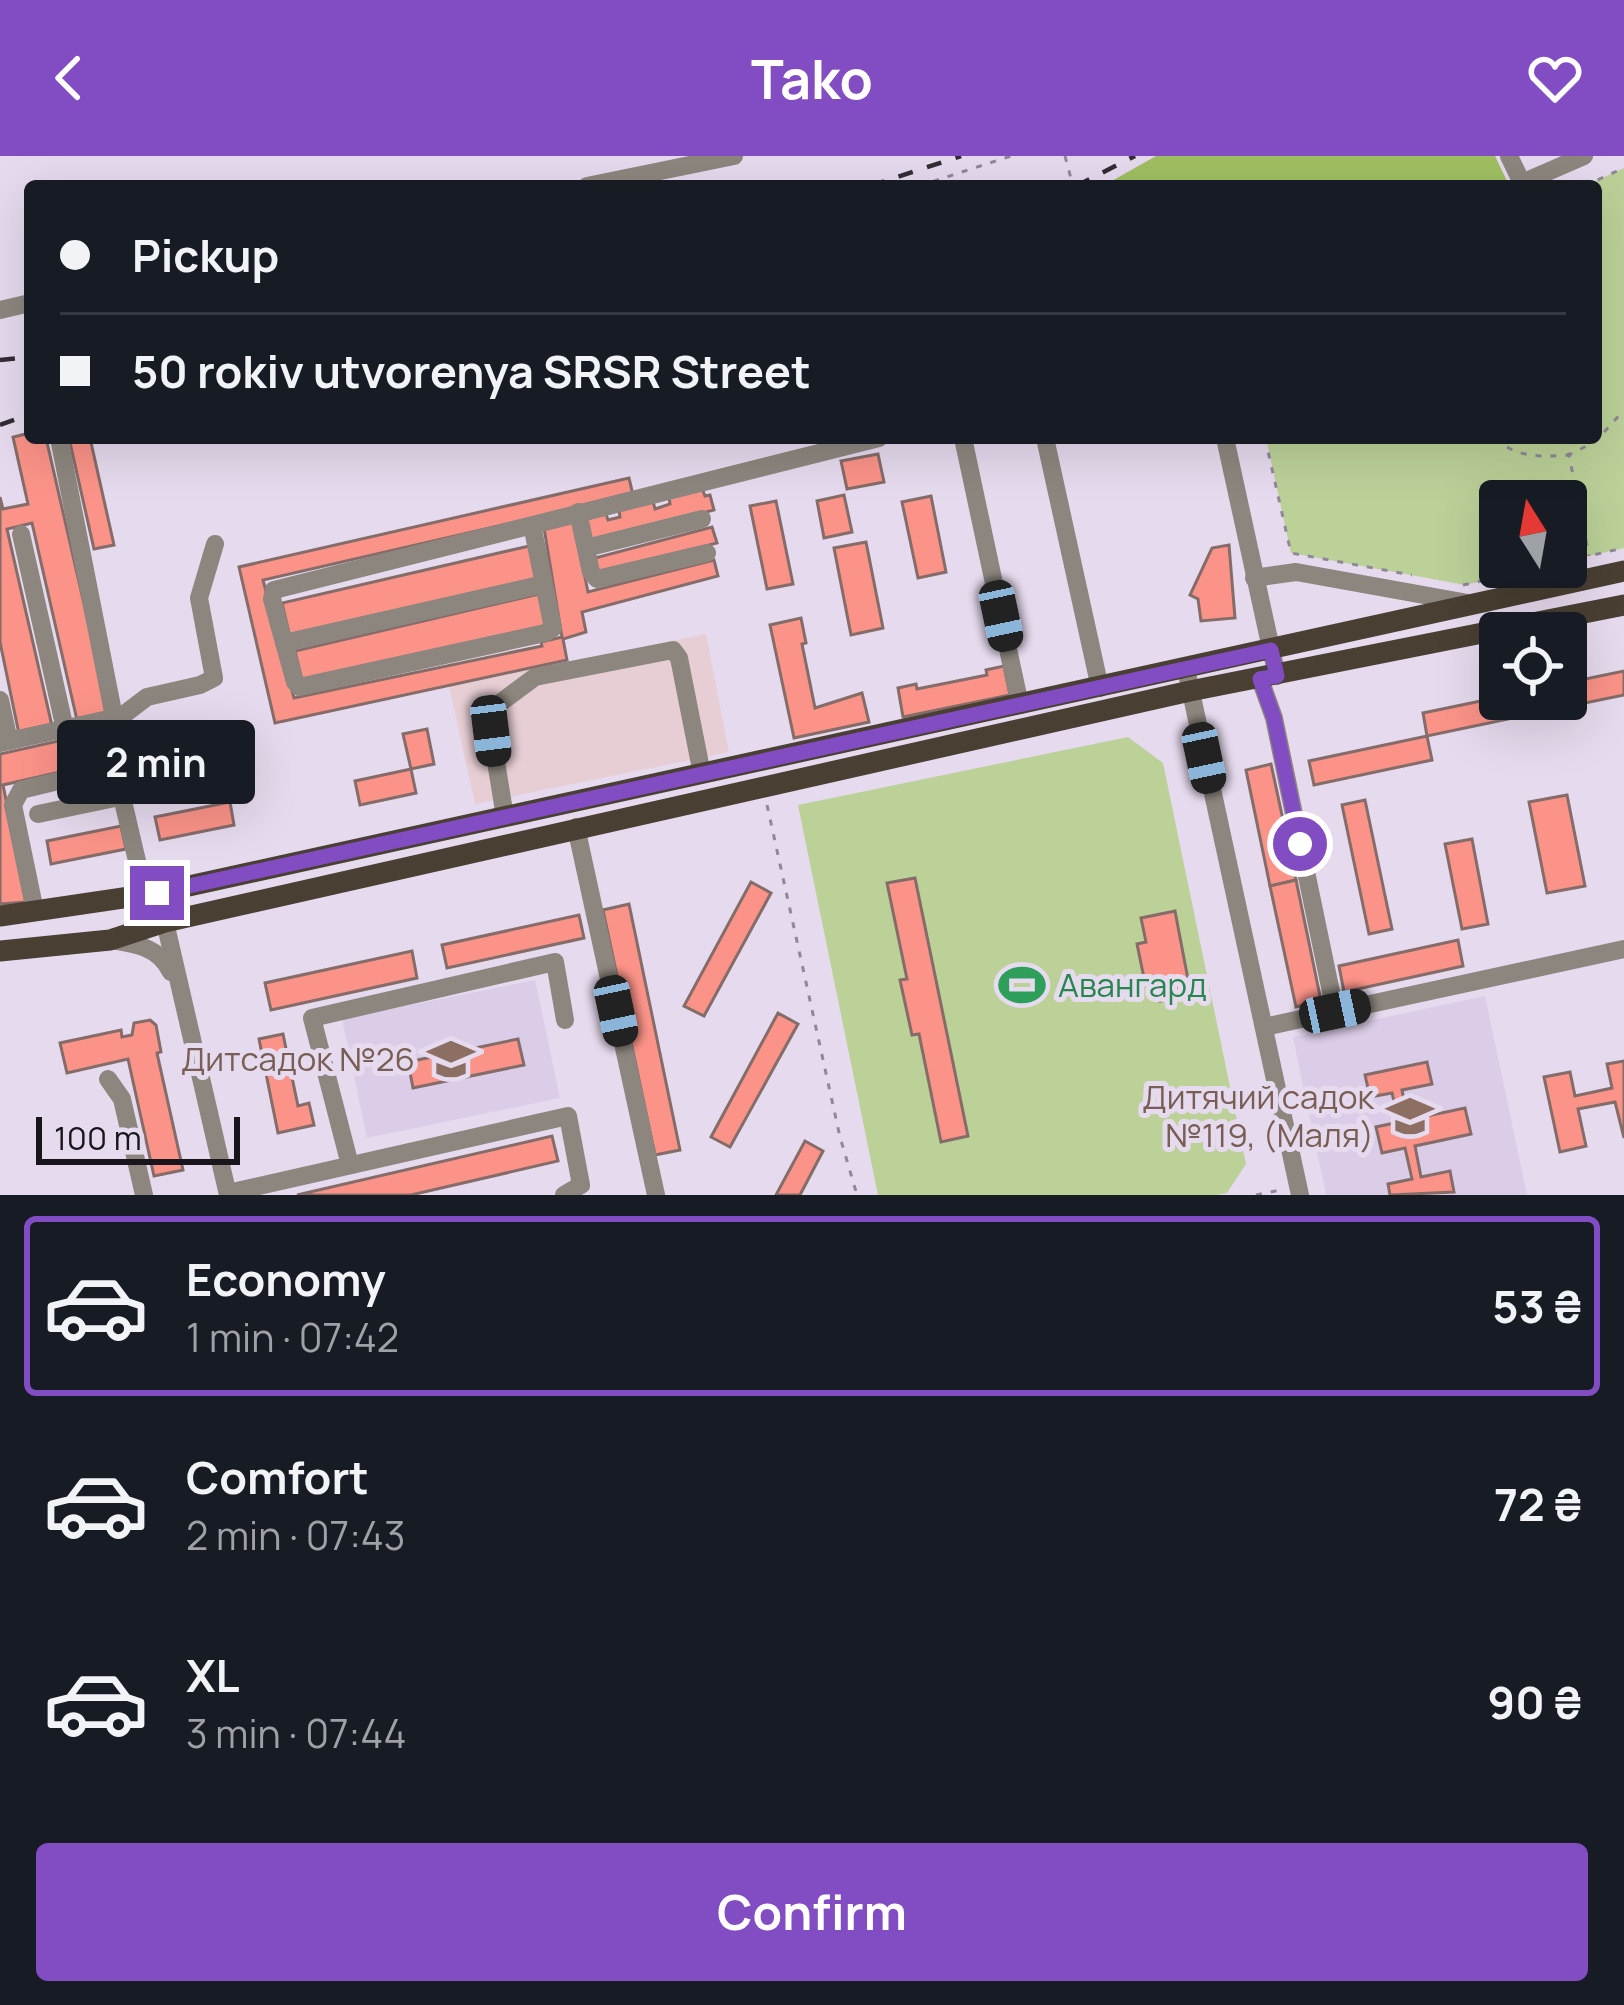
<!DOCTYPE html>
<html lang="en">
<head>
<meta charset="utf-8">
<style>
  body { margin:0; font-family:Manrope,sans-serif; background:#242831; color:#f1f3f6; height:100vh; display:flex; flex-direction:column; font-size:45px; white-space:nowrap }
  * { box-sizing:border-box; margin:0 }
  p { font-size:39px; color:#9ea1a6 }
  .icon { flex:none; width:66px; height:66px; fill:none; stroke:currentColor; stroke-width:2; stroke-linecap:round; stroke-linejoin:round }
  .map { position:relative; height:1039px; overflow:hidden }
  .side { display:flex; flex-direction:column; background:#171b24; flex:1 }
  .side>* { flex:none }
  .top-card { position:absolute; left:24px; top:24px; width:1578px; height:264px; border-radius:12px; box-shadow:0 12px 48px #0002; display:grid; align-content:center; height:264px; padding:0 36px; background:#171b24 }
  .needle { width:78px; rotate:349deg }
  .buttons { position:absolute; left:1479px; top:324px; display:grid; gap:24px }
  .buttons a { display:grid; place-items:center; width:108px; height:108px; border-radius:12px; background:#171b24; box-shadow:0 12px 48px #0002; font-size:60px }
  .scale { position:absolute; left:36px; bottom:30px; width:204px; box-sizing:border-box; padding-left:12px; border:6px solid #19151c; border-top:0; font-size:33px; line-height:42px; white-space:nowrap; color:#19151c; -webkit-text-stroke:9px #e6daee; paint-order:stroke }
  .end { position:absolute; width:54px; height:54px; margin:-27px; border:15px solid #824cc3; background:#fff; box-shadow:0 0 0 6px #fff }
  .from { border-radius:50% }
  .bubble { position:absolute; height:84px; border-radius:12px; background:#171b24; box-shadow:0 12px 48px #0002; font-size:39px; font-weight:700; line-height:84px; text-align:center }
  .car { position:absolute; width:36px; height:72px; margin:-36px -18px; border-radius:15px; box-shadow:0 0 9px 3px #0007; background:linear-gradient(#222 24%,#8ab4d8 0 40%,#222 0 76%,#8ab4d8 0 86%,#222 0) }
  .top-card b { display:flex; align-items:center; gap:42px; height:114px; font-size:45px }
  .top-card b+b { border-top:3px solid #363941 }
  .top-card i { width:30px; height:30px; background:#f1f3f6 }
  ul { padding:21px 0 0; list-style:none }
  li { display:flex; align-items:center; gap:36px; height:180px; margin:0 24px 18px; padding:0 12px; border:6px solid transparent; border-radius:12px }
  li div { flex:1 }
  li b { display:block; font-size:45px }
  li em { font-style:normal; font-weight:700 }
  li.on { border-color:#824cc3 }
  li>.icon { width:108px; height:108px; stroke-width:1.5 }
  .cta { display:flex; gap:24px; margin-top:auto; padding:24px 36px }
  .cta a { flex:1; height:138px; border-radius:12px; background:#824cc3; color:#fff; font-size:48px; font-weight:700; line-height:138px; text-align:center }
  header { display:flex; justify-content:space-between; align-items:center; height:156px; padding:0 36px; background:#824cc3; color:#fff; font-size:54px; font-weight:700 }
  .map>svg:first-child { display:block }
</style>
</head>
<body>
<header><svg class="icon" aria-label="back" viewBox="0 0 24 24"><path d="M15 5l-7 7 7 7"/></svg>Tako<svg class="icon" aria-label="heart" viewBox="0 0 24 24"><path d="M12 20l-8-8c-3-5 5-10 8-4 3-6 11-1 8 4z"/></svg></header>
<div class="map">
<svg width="1624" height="1039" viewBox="0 0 1624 1039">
  <rect width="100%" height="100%" fill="#e6daee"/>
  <polygon fill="#e7ced5" points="706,478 729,596 475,648 449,530"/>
  <g fill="#dbcce7">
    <polygon points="535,824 560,942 367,982 342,863"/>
    <polygon points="1485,840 1527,1039 1326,1039 1293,881"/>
  </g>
  <g fill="#bcd198">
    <polygon points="1624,12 1624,392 1566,405 1566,345 1500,345 1500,411 1542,411 1465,429 1291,397 1266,282 1596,282 1596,30 1584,30"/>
    <polygon points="1128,581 1163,607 1246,1008 1227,1037 1217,1039 878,1039 798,649"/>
  </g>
  <polygon fill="#a0bf61" points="1156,0 1495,0 1507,25 1497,30 1103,30"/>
  <g fill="#fb9388" stroke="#846c69" stroke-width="3">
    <polygon points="30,277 30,282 46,282 109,557 77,564 32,367 7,373 52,570 19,578 0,486 0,341 3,353 28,348 13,281"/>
    <polygon points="69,282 90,282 114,389 94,393"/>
    <polygon points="878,298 884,326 847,333 841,305"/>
    <polygon points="629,322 633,339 263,424 294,542 542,490 541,486 562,481 544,372 574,366 588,436 714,404 718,420 582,456 586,476 563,483 567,504 275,567 239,411"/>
    <polygon points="702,332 705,340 710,339 714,354 591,387 586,363 606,358 608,364 620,361 619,354 653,345 655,353 670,348 669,341"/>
    <polygon points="844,339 852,376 824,382 817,345"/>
    <polygon points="931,340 946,416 918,422 902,346"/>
    <polygon points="776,345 793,428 767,433 750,350"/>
    <polygon points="712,371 717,387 598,418 595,402"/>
    <polygon points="866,386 883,472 851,479 834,392"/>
    <polygon points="1229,389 1235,462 1201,465 1198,443 1190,439 1212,392"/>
    <polygon points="529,390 536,424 290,481 282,447"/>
    <polygon points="539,438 547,472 302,524 295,495"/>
    <polygon points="801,462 806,487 802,488 815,552 862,537 869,566 794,582 770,469"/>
    <polygon points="1004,510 1010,539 903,561 898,532 916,528 917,533 987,519 986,514"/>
    <polygon points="1624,515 1624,539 1546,555 1544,543 1566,543 1566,527"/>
    <polygon points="1500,541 1544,543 1546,555 1427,580 1423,557"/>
    <polygon points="116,572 122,602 3,629 27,746 0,748 0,598"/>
    <polygon points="427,573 434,608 411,613 403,578"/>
    <polygon points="1427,580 1432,604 1314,629 1309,605"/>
    <polygon points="1271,608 1296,724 1270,730 1246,614"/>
    <polygon points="411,613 416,637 360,649 355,625"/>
    <polygon points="1567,639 1585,730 1547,737 1529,646"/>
    <polygon points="1365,644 1392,773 1369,778 1342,649"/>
    <polygon points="230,646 234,669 160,684 155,661"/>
    <polygon points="121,670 126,693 51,708 47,685"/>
    <polygon points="1472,683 1488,768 1462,773 1445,688"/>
    <polygon points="915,722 968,980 941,986 919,878 912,879 900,824 907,823 887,727"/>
    <polygon points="1296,724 1321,845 1296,851 1270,730"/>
    <polygon points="751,726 771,737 704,860 684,850"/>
    <polygon points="629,748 680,994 655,999 603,754"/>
    <polygon points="1175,755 1191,839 1160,845 1155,820 1144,822 1137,788 1146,786 1141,762"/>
    <polygon points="579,759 584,782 447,812 442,789"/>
    <polygon points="1458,784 1463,810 1344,836 1339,810"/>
    <polygon points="412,795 417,822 271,854 265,827"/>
    <polygon points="778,857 798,868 730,991 711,981"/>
    <polygon points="150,864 156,869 161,896 157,897 183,1014 154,1020 128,903 67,917 60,887 121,874 122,881 132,879 134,867"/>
    <polygon points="283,878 298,950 309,947 314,969 278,977 259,883"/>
    <polygon points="518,883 524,909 413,932 408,906"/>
    <polygon points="1624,905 1624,982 1615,946 1578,953 1586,990 1560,996 1544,921 1570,916 1575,940 1612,932 1607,908"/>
    <polygon points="1427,906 1432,928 1402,934 1408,964 1465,952 1471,978 1415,990 1421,1021 1450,1015 1454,1036 1390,1039 1388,1028 1412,1023 1405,992 1382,997 1376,971 1399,966 1392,937 1370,941 1365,919"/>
    <polygon points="552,980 558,1005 411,1039 297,1039"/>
    <polygon points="805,985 823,995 800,1039 776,1039"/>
  </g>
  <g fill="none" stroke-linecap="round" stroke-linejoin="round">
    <g stroke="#918897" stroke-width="3" stroke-dasharray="6 9" stroke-linecap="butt">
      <polyline points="1065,0 1073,30"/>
      <polyline points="919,30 1011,0"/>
      <polyline points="1584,30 1624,12"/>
      <polyline points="1265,282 1291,397 1412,419"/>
      <path d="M1495 282C1516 302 1541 301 1569 299L1589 400"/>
      <polyline points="1565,282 1569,299 1596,285 1624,254"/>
      <polyline points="1566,405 1624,392"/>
      <polyline points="1463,429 1543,411"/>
      <polyline points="767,649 840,981 857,1039"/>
      <polyline points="1256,1039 1285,1033"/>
    </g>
    <g stroke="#8c867e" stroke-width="18">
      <polyline points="1509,0 1522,27 1584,0"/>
      <polyline points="587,30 734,0"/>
      <polyline points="0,154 30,147"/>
      <polyline points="59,282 114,561"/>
      <polyline points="963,282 1020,549"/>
      <polyline points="1045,282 1100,532"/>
      <polyline points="1225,282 1277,520"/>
      <polyline points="578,356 591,416 597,423 707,397"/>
      <polyline points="532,369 553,472 545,477 299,531 295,526 272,443 274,434 879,282"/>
      <polyline points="21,378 65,573"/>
      <polyline points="586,392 702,363"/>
      <polyline points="1254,422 1296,416 1468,447"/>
      <polyline points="284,487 544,428"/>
      <polyline points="1186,513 1300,1039"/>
      <polyline points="1260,523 1274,562 1335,855"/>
      <polyline points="0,544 9,585"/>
      <polyline points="122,560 135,615"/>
      <polyline points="0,587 122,560 147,541 200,529 214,522 199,442 215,388"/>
      <polyline points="122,641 145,739"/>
      <polyline points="38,658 230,618"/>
      <polyline points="505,661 491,575 496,550 535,521 673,494 679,502 702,618"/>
      <polyline points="576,671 656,1039"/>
      <polyline points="35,755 13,649 21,634 133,607"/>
      <polyline points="165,766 228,1039"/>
      <path d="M110 784C134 787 159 791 171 816"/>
      <polyline points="1264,871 1624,793"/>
      <polyline points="108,923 122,943 144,1039"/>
      <polyline points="350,1009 312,862 555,806 565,864"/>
      <polyline points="228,1037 568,960 581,1029 564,1039"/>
    </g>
    <g stroke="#493f32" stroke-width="21">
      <polyline points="0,760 157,737 1624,415"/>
      <polyline points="0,795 110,784 165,766 1190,535 1624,449"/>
    </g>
    <g stroke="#322d35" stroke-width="4.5" stroke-dasharray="15 15" stroke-linecap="butt">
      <polyline points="870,30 961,0"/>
      <polyline points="1076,30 1135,0"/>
      <polyline points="0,204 30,201"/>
      <polyline points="0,269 30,258"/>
    </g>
  </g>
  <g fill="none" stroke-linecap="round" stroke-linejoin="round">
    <polyline stroke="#824cc3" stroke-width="15" points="157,737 1271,494 1277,520 1260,523 1274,562 1300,688"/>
  </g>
  <defs>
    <symbol id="stadium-bare" viewBox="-9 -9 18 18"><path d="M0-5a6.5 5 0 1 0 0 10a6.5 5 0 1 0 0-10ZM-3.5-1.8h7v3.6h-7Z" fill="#2e9e5b" stroke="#e6daee" stroke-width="2.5" paint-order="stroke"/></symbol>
    <symbol id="school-bare" viewBox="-9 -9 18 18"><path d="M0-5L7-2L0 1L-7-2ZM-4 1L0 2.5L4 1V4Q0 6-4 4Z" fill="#8d6e63" stroke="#e6daee" stroke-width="2.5" paint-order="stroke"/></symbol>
  </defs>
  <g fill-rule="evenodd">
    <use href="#stadium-bare" x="989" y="796" width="66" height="66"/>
    <use href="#school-bare" x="418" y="870" width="66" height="66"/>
    <use href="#school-bare" x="1377" y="927" width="66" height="66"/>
  </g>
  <g text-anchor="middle" stroke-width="10" stroke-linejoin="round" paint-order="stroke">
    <g font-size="33" fill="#27864d" stroke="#e6daee" text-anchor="start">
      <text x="1058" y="841">Авангард</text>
    </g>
    <g font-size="33" fill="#785e54" stroke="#e6daee" text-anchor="end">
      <text x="415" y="915">Дитсадок №26</text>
      <text x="1374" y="953">Дитячий садок<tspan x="1374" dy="38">№119, (Маля)</tspan></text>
    </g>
  </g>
</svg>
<div class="buttons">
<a><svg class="needle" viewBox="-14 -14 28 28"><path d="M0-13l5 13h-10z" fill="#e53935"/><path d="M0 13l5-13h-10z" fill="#9ea1a6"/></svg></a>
<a><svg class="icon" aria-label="locate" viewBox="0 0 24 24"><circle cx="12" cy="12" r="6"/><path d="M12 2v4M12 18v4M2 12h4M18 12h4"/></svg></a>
</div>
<div class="scale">100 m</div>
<i class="end from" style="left:1300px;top:688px"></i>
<i class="end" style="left:157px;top:737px"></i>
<div class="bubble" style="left:57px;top:564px;width:198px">2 min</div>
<i class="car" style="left:1001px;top:460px;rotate:168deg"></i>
<i class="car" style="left:491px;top:575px;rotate:173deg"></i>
<i class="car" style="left:1204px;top:602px;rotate:168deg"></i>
<i class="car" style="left:616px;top:855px;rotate:168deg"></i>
<i class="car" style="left:1335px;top:855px;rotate:78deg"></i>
<div class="top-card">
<b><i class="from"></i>Pickup</b>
<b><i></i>50 rokiv utvorenya SRSR Street</b>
</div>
</div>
<section class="side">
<ul>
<li class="on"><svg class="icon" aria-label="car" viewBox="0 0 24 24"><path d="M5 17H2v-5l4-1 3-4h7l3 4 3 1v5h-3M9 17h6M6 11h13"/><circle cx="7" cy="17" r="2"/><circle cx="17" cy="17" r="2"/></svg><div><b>Economy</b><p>1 min · 07:42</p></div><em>53 ₴</em></li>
<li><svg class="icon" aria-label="car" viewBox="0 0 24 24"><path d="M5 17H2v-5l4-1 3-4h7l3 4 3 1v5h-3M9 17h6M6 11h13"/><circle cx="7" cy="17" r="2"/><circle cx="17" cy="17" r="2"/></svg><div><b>Comfort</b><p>2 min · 07:43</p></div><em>72 ₴</em></li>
<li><svg class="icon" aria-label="car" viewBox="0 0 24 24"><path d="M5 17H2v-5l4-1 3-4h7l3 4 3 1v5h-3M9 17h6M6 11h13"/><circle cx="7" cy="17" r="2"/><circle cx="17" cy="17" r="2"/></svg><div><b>XL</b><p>3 min · 07:44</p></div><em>90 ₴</em></li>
</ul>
<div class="cta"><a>Confirm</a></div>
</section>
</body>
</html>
